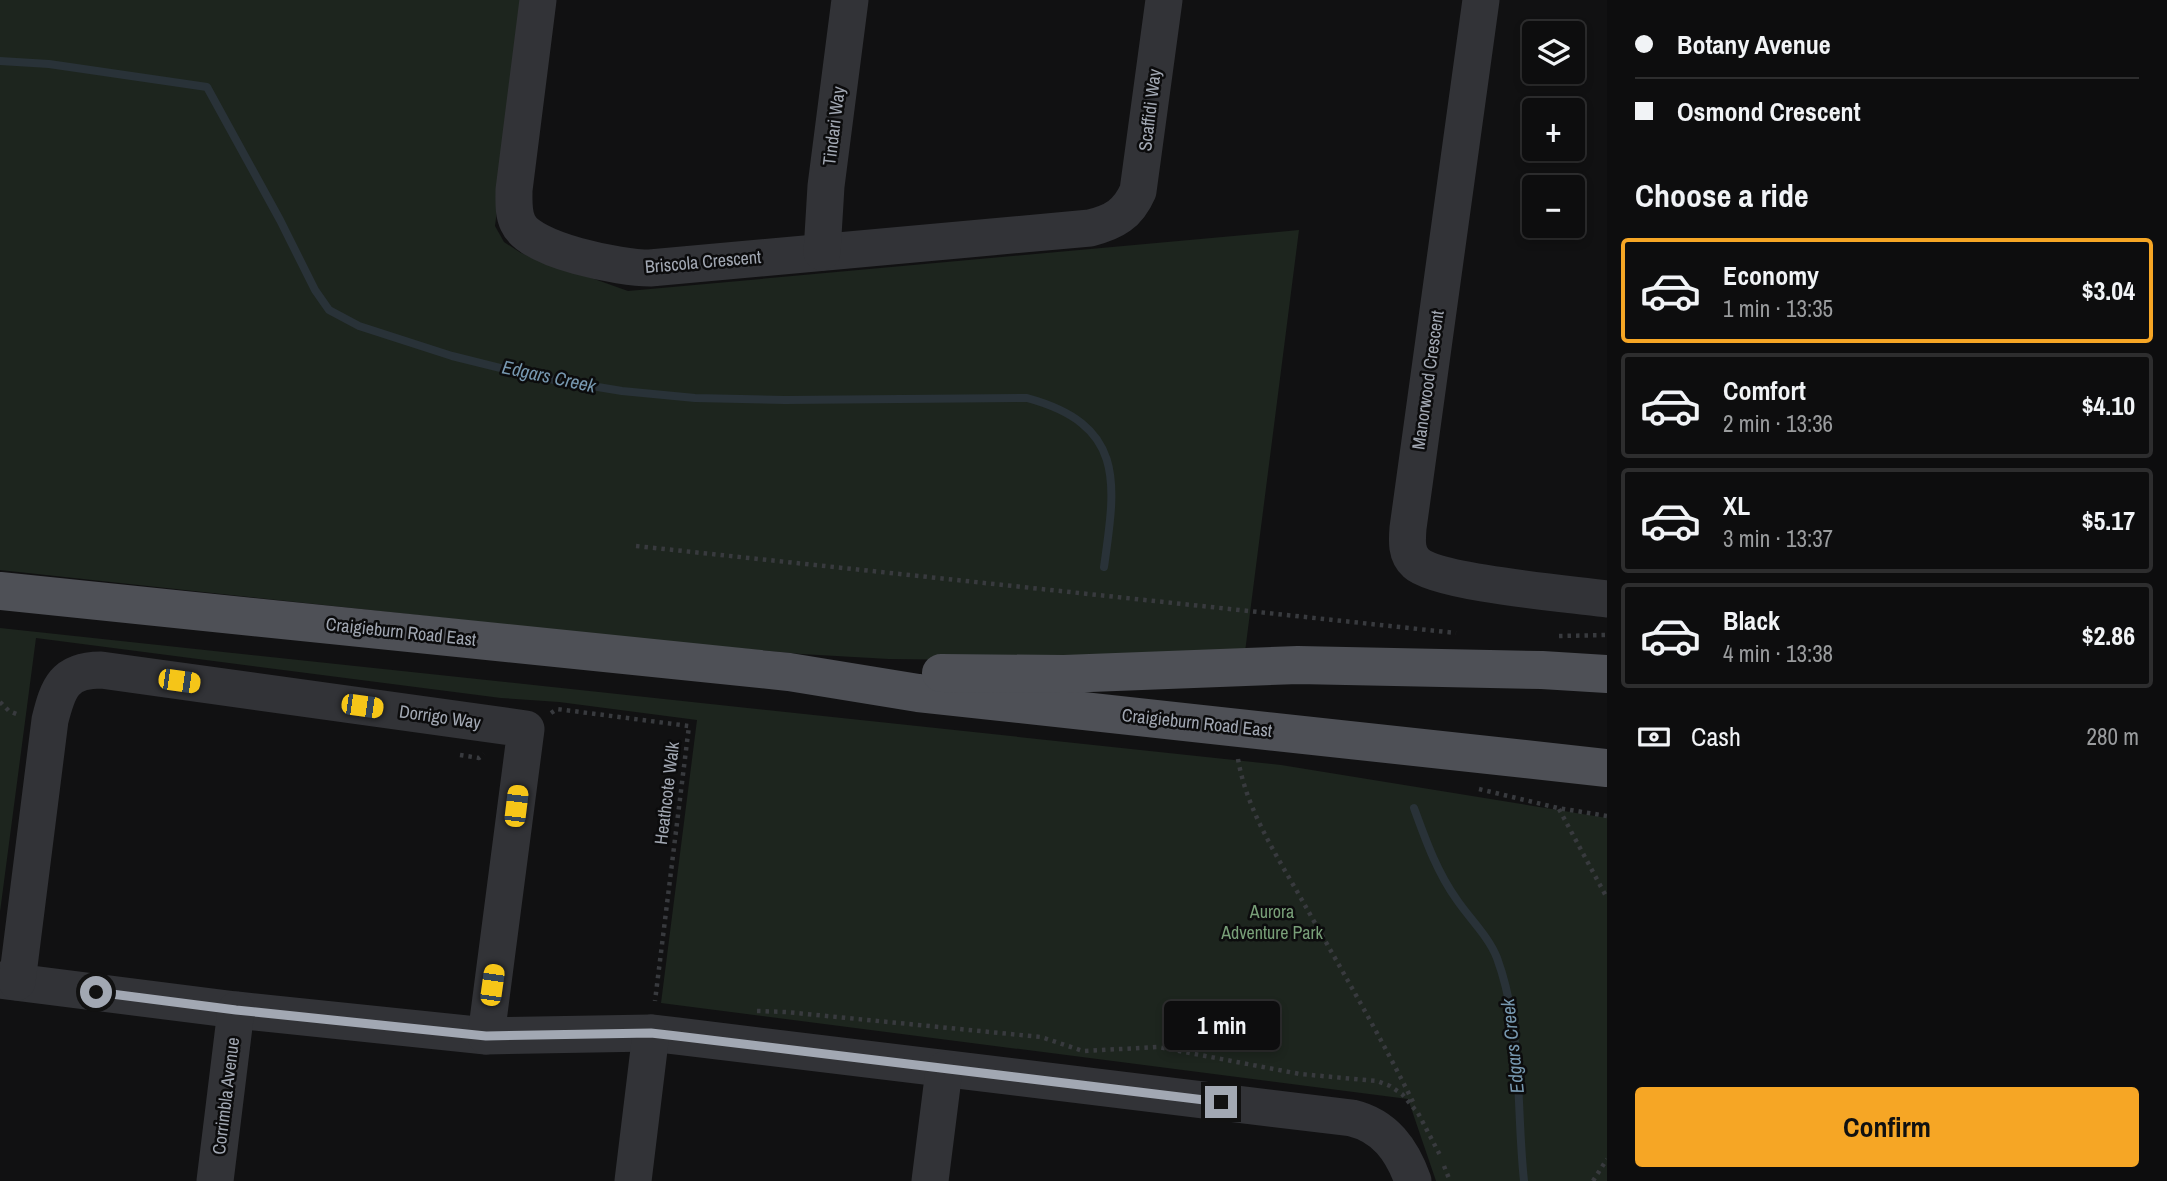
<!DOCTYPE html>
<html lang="en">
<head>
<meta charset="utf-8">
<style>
  body { margin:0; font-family:"Archivo Narrow",sans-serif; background:#161617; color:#f1f3f6; height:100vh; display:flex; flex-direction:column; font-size:26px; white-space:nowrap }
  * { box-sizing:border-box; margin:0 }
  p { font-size:23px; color:#9a9c9e }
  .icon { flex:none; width:38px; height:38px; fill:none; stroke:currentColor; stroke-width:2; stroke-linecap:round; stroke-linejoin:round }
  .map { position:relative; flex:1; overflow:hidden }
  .side { display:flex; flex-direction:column; background:#0d0d0e; width:560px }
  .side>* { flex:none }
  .hud { display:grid; align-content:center; height:154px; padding:0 28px; background:#0d0d0e }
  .buttons { position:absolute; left:1522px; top:21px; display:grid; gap:14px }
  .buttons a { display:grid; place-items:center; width:63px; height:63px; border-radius:7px; background:#0d0d0e; box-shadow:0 4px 10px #0003,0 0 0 2px #2d2d2e; font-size:35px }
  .end { position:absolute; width:32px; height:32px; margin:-16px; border:9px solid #a2a8b3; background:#111; box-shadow:0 0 0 4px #111 }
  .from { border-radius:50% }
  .bubble { position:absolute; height:49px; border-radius:7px; background:#0d0d0e; box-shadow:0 4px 10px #0003,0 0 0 2px #2d2d2e; font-size:23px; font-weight:800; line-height:49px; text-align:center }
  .car { position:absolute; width:21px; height:42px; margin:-21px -10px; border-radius:9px; box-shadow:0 0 5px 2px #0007; background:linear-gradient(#f5c518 24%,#345 0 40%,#f5c518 0 76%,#345 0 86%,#f5c518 0) }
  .hud b { display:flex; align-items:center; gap:24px; height:66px; font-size:26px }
  .hud b+b { border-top:2px solid #2d2d2e }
  .hud i { width:18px; height:18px; background:#f1f3f6 }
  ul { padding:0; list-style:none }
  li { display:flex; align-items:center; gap:21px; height:105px; margin:0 14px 10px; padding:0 14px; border:4px solid #2d2d2e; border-radius:7px }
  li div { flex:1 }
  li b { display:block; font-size:26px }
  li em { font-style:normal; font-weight:800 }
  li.on { border-color:#f6a625 }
  li>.icon { width:63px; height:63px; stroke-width:1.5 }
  h2 { padding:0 28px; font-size:32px; line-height:84px }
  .pay { display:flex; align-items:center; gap:18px; height:77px; padding:0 28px; font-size:26px }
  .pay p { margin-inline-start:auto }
  .action { display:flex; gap:14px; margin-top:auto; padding:14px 28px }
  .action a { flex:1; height:80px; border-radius:7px; background:#f6a625; color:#111; font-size:28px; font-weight:800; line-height:80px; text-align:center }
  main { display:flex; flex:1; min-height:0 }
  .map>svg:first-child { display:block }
</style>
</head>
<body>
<main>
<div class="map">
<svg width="1607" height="1181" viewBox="0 0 1607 1181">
  <rect width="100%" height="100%" fill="#111112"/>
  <g fill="#1d251e">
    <polygon points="0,0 523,0 495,226 504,242 521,253 628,291 1299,230 1245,652 979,660 889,659 801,654 620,637 0,570"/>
    <polygon points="0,628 1281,765 1607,818 1607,1181 1436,1181 1408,1099 661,1003 697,720 559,702 501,698 36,638 0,912"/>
  </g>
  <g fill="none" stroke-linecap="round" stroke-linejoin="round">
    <g stroke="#293238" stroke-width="8">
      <path d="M0 61 49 64 207 87 280 220 315 290 329 310 359 326 452 356 537 377 622 391 695 398 785 400 1027 398C1126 425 1116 482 1104 567"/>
      <path d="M1414 808C1426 841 1437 872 1457 900 1470 919 1489 937 1497 958 1523 1029 1516 1107 1524 1181"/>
    </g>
    <g stroke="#383a3e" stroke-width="4.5" stroke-dasharray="3.5 5" stroke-linecap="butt">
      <polyline points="636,546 1456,633"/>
      <polyline points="1559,636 1607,635"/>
      <polyline points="0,702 9,711 19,715"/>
      <polyline points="551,713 557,709 689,726 655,1001"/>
      <polyline points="460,755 479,758 484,754"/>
      <path d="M1238 759C1247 813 1281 862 1307 909 1344 974 1382 1039 1415 1106"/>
      <polyline points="1479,789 1558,808 1607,816"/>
      <polyline points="1559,809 1607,898"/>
      <polyline points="757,1011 786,1012 1041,1037 1083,1051 1158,1047 1300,1074 1377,1081 1390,1086 1402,1094 1418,1113 1441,1157"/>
      <polyline points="1444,1166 1450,1181"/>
      <polyline points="1593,1181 1607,1159"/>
    </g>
    <g stroke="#323337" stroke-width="37">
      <path d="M538 0 514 190C514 201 513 213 518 223 530 251 621 268 650 268L1090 228C1114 222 1128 214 1138 191L1164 0"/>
      <path d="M1481 0 1408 528C1407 541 1406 554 1416 563 1437 583 1572 594 1607 599"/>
      <polyline points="822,252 826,186 850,0"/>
      <polyline points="0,980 236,1010 486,1036"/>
      <path d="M17 982 50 720C58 688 64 670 101 670L526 729 486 1036 651 1033 677 1036 1352 1118C1385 1126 1402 1150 1413 1181"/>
      <polyline points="215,1181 236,1010"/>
      <polyline points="633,1181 651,1033"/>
      <polyline points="930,1181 944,1070"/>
    </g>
    <g stroke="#4e5056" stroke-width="38">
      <polyline points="0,591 789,672 918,693 1607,768"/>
      <polyline points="941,673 1064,674 1298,665 1542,670 1607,674"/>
    </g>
  </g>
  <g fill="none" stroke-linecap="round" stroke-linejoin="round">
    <polyline stroke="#a2a8b3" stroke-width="9" points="96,992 236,1010 486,1036 651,1033 677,1036 1221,1102"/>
  </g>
  <g text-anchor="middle" stroke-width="5" stroke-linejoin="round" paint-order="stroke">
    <g font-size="18" fill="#a2a8b3" stroke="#0c0c0d">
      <text transform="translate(1150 110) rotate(-83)" y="6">Scaffidi Way</text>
      <text transform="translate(834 126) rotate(-83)" y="6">Tindari Way</text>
      <text transform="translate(703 262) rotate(-5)" y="6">Briscola Crescent</text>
      <text transform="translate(1428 380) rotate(-82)" y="6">Manorwood Crescent</text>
      <text transform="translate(401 632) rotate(6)" y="6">Craigieburn Road East</text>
      <text transform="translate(440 717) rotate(8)" y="6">Dorrigo Way</text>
      <text transform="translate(1197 723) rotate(6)" y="6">Craigieburn Road East</text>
      <text transform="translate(667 793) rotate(-83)" y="6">Heathcote Walk</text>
      <text transform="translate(226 1096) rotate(-83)" y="6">Corrimbla Avenue</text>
    </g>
    <g font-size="18" fill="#789f78" stroke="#0c0c0d">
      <text x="1272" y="918">Aurora<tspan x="1272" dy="21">Adventure Park</tspan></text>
    </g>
    <g font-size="19" font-style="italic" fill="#7798b0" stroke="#0c0c0d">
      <text transform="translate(549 376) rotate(12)" y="7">Edgars Creek</text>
      <text transform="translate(1512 1046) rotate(-96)" y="7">Edgars Creek</text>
    </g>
  </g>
</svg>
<div class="buttons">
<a><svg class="icon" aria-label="layers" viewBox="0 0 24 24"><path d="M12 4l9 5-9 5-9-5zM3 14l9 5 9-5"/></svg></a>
<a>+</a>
<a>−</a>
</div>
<i class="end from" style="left:96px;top:992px"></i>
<i class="end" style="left:1221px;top:1102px"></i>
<div class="bubble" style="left:1164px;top:1001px;width:116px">1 min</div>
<i class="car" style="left:179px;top:681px;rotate:98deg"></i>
<i class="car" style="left:362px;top:706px;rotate:98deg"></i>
<i class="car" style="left:516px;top:806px;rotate:7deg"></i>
<i class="car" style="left:492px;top:985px;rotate:8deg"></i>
</div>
<section class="side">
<div class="hud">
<b><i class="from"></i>Botany Avenue</b>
<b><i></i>Osmond Crescent</b>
</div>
<h2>Choose a ride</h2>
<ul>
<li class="on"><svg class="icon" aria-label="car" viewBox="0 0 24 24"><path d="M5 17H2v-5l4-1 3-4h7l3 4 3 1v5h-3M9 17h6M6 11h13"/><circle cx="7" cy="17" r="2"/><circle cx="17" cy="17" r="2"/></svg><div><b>Economy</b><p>1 min · 13:35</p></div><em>$3.04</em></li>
<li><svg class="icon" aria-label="car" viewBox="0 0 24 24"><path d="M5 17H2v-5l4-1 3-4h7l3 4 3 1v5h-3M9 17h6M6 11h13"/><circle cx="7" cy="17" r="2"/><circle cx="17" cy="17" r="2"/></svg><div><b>Comfort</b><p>2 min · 13:36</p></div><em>$4.10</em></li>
<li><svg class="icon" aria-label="car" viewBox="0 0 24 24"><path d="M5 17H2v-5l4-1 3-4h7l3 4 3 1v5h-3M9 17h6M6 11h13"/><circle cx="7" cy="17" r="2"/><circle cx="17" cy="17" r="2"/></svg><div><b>XL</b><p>3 min · 13:37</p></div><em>$5.17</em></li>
<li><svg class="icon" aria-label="car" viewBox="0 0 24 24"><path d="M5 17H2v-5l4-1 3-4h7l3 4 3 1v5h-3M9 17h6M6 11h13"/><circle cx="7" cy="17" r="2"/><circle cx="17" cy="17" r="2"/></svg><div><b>Black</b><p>4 min · 13:38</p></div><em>$2.86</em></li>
</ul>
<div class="pay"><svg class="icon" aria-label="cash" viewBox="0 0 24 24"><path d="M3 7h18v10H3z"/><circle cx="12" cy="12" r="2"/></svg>Cash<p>280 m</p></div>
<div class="action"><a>Confirm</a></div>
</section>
</main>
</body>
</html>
